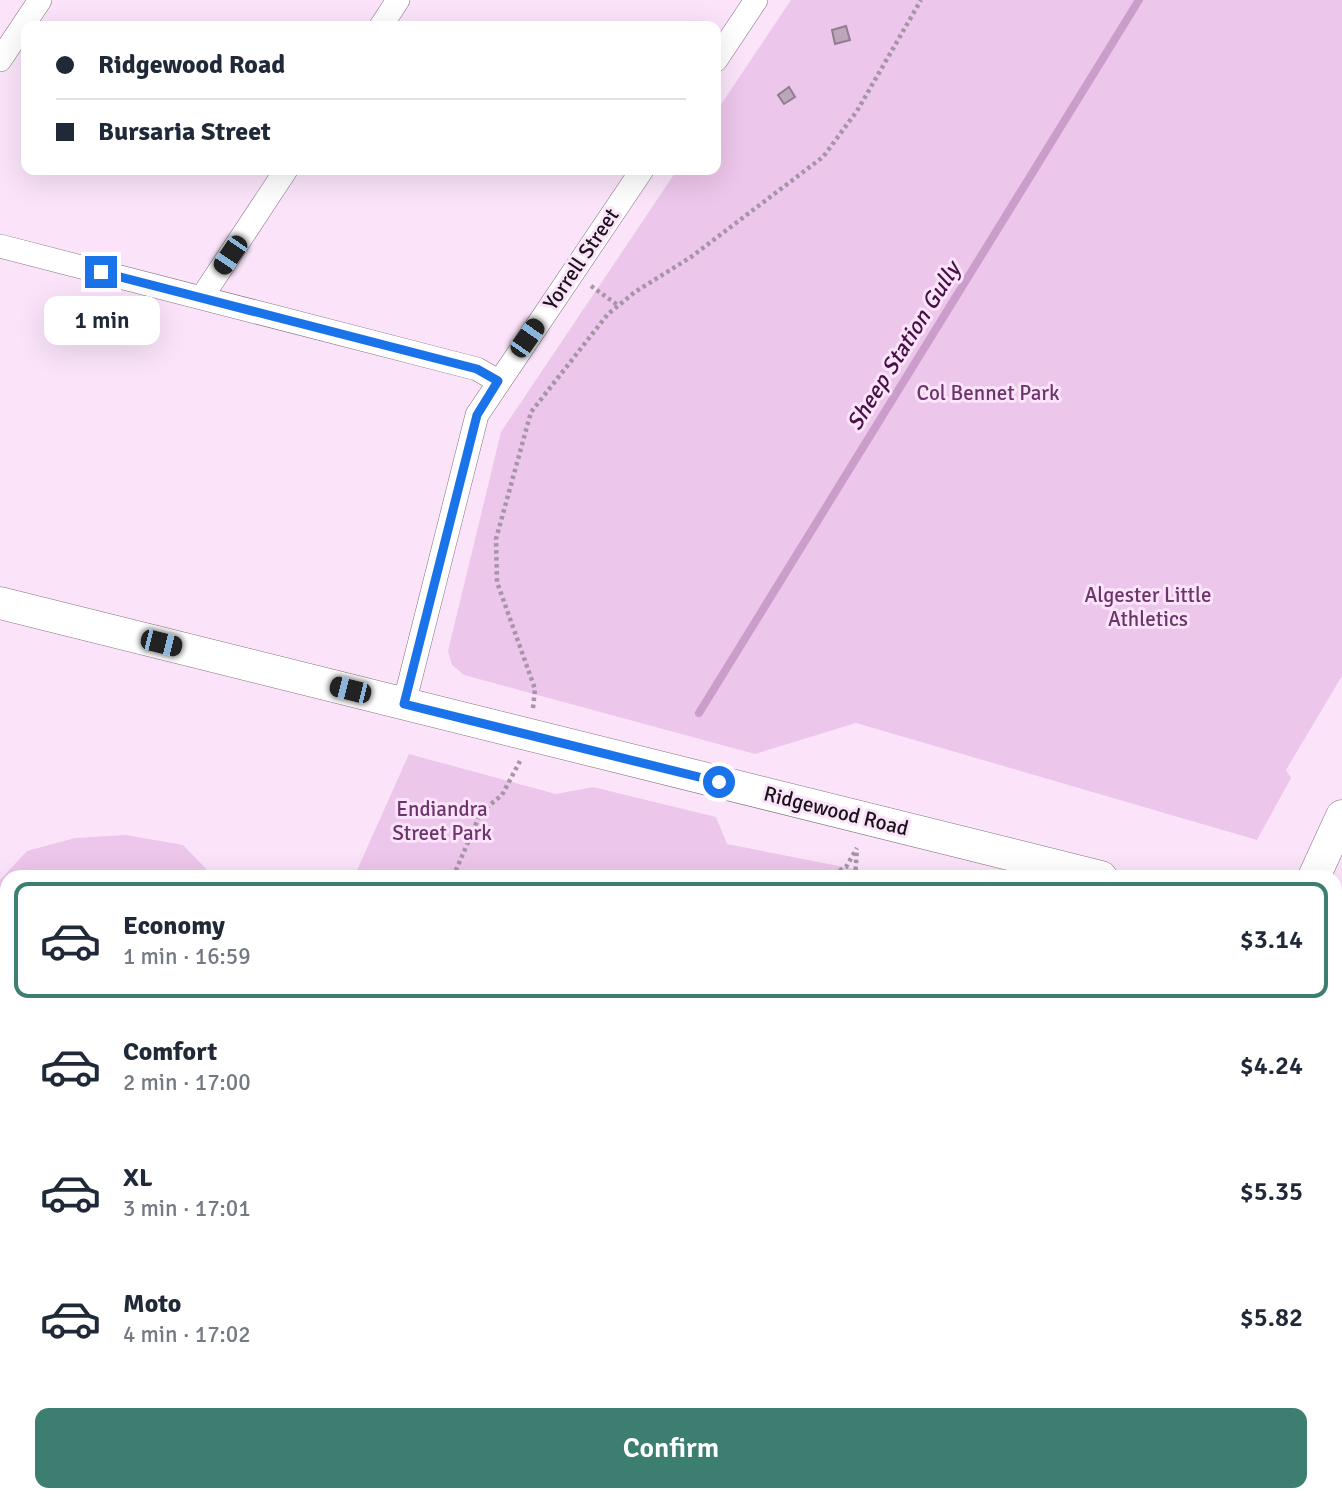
<!DOCTYPE html>
<html lang="en">
<head>
<meta charset="utf-8">
<style>
  body { margin:0; font-family:Signika,sans-serif; background:#f6f6f7; color:#1f2937; height:100vh; display:flex; flex-direction:column; font-size:26px; white-space:nowrap }
  * { box-sizing:border-box; margin:0 }
  p { font-size:23px; color:#747a83 }
  .icon { flex:none; width:38px; height:38px; fill:none; stroke:currentColor; stroke-width:2; stroke-linecap:round; stroke-linejoin:round }
  .map { position:relative; flex:1; overflow:hidden }
  .panel { position:absolute; left:0px; top:870px; width:1342px; height:632px; display:flex; flex-direction:column; background:#fff; border-radius:21px 21px 0 0; box-shadow:0 7px 28px #0002 }
  .panel>* { flex:none }
  .banner { position:absolute; left:21px; top:21px; width:700px; height:154px; border-radius:14px; box-shadow:0 7px 28px #0002; display:grid; align-content:center; height:154px; padding:0 35px; background:#fff }
  .end { position:absolute; width:32px; height:32px; margin:-16px; border:9px solid #1a73e8; background:#fff; box-shadow:0 0 0 4px #fff }
  .from { border-radius:50% }
  .bubble { position:absolute; height:49px; border-radius:14px; background:#fff; box-shadow:0 7px 28px #0002; font-size:23px; font-weight:600; line-height:49px; text-align:center }
  .car { position:absolute; width:21px; height:42px; margin:-21px -10px; border-radius:9px; box-shadow:0 0 5px 2px #0007; background:linear-gradient(#222 24%,#8ab4d8 0 40%,#222 0 76%,#8ab4d8 0 86%,#222 0) }
  .banner b { display:flex; align-items:center; gap:24px; height:66px; font-size:26px }
  .banner b+b { border-top:2px solid #e0e1e3 }
  .banner i { width:18px; height:18px; background:#1f2937 }
  ul { padding:12px 0 0; list-style:none }
  li { display:flex; align-items:center; gap:21px; height:116px; margin:0 14px 10px; padding:0 21px; border:4px solid transparent; border-radius:14px }
  li div { flex:1 }
  li b { display:block; font-size:26px }
  li em { font-style:normal; font-weight:600 }
  li.on { border-color:#3c7f70 }
  li>.icon { width:63px; height:63px; stroke-width:1.5 }
  .action { display:flex; gap:14px; margin-top:auto; padding:14px 35px }
  .action a { flex:1; height:80px; border-radius:14px; background:#3c7f70; color:#fff; font-size:28px; font-weight:600; line-height:80px; text-align:center }
  .map>svg:first-child { display:block }
</style>
</head>
<body>
<div class="map">
<svg width="1342" height="1500" viewBox="0 0 1342 1500">
  <rect width="100%" height="100%" fill="#fbe4fa"/>
  <g fill="#edc6eb">
    <polygon points="791,0 1342,0 1342,676 1286,770 1291,778 1257,840 856,723 755,754 464,675 452,665 448,651 501,432 677,170 716,170 716,112"/>
    <polygon points="409,754 556,794 593,787 716,817 727,844 895,877 354,877"/>
    <polygon points="126,835 183,845 214,877 7,877 7,1302 0,1299 0,880 27,851 75,838"/>
    <polygon points="1339,1300 1342,1301 1342,1348 1337,1347"/>
    <polygon points="7,1443 7,1494 627,1495 625,1500 0,1500 0,1447"/>
  </g>
  <g fill="none" stroke-linecap="round" stroke-linejoin="round">
    <g stroke="#cb9dca" stroke-width="8">
      <polyline points="699,713 1139,0"/>
      <polyline points="251,1500 256,1494"/>
    </g>
  </g>
  <g fill="#bba6ba" stroke="#917c90" stroke-width="2">
    <polygon points="846,26 850,40 835,44 832,30"/>
    <polygon points="789,87 795,97 784,104 778,95"/>
    <polygon points="1342,1149 1342,1210 1335,1210 1335,1150"/>
    <polygon points="1335,1371 1342,1373 1342,1427 1335,1425"/>
    <polygon points="751,1494 815,1494 814,1500 750,1500"/>
    <polygon points="839,1494 896,1494 895,1500 838,1500"/>
    <polygon points="992,1494 1014,1494 1013,1500"/>
    <polygon points="1058,1494 1122,1494 1120,1500 1075,1500"/>
    <polygon points="1145,1494 1205,1494 1203,1500 1144,1500"/>
    <polygon points="1259,1494 1318,1494 1317,1500 1257,1500"/>
  </g>
  <g fill="none" stroke-linecap="round" stroke-linejoin="round">
    <defs>
      <g id="street">
        <polyline points="381,26 398,0"/>
        <polyline points="0,60 40,0"/>
        <polyline points="716,60 756,0"/>
        <polyline points="0,246 477,369 498,381"/>
        <polyline points="202,297 286,170"/>
        <polyline points="404,704 477,415 642,170"/>
      </g>
      <g id="secondary">
        <polyline points="0,603 1101,877"/>
        <polyline points="1314,877 1342,816"/>
        <polyline points="1335,944 1342,946"/>
      </g>
    </defs>
    <use href="#street" stroke="#837082" stroke-width="24"/>
    <use href="#secondary" stroke="#837082" stroke-width="33"/>
    <g stroke="#a695a6" stroke-width="4.5" stroke-dasharray="3.5 3.5" stroke-linecap="butt">
      <polyline points="591,286 619,306"/>
      <polyline points="533,708 535,689 497,582 496,539 531,412 608,314 635,292 691,257 823,157 857,111 921,0"/>
      <polyline points="453,877 481,812 502,795 520,761"/>
      <polyline points="827,877 846,867 857,848"/>
      <polyline points="855,877 857,849"/>
      <polyline points="1335,1122 1342,1126"/>
      <polyline points="1335,1263 1342,1262"/>
      <polyline points="71,1500 75,1494"/>
    </g>
    <use href="#street" stroke="#fff" stroke-width="23"/>
    <use href="#secondary" stroke="#fff" stroke-width="32"/>
  </g>
  <g fill="none" stroke-linecap="round" stroke-linejoin="round">
    <polyline stroke="#1a73e8" stroke-width="9" points="101,272 477,369 498,381 477,415 404,704 719,782"/>
  </g>
  <g text-anchor="middle" stroke-width="6" stroke-linejoin="round" paint-order="stroke">
    <g font-size="21" fill="#191219" stroke="#fbe4fa">
      <text transform="translate(581 259) rotate(-56)" y="7">Yorrell Street</text>
      <text transform="translate(836 811) rotate(14)" y="7">Ridgewood Road</text>
    </g>
    <g font-size="21" fill="#6c346c" stroke="#fbe4fa">
      <text x="988" y="400">Col Bennet Park</text>
      <text x="1148" y="602">Algester Little<tspan x="1148" dy="24">Athletics</tspan></text>
      <text x="442" y="816">Endiandra<tspan x="442" dy="24">Street Park</tspan></text>
    </g>
    <g font-size="23" font-style="italic" fill="#460f47" stroke="#fbe4fa">
      <text transform="translate(903 346) rotate(-58)" y="8">Sheep Station Gully</text>
    </g>
  </g>
</svg>
<i class="end from" style="left:719px;top:782px"></i>
<i class="end" style="left:101px;top:272px"></i>
<div class="bubble" style="left:44px;top:296px;width:116px">1 min</div>
<i class="car" style="left:230px;top:255px;rotate:214deg"></i>
<i class="car" style="left:527px;top:338px;rotate:35deg"></i>
<i class="car" style="left:161px;top:643px;rotate:104deg"></i>
<i class="car" style="left:350px;top:690px;rotate:284deg"></i>
<div class="banner">
<b><i class="from"></i>Ridgewood Road</b>
<b><i></i>Bursaria Street</b>
</div>
<section class="panel">
<ul>
<li class="on"><svg class="icon" aria-label="car" viewBox="0 0 24 24"><path d="M5 17H2v-5l4-1 3-4h7l3 4 3 1v5h-3M9 17h6M6 11h13"/><circle cx="7" cy="17" r="2"/><circle cx="17" cy="17" r="2"/></svg><div><b>Economy</b><p>1 min · 16:59</p></div><em>$3.14</em></li>
<li><svg class="icon" aria-label="car" viewBox="0 0 24 24"><path d="M5 17H2v-5l4-1 3-4h7l3 4 3 1v5h-3M9 17h6M6 11h13"/><circle cx="7" cy="17" r="2"/><circle cx="17" cy="17" r="2"/></svg><div><b>Comfort</b><p>2 min · 17:00</p></div><em>$4.24</em></li>
<li><svg class="icon" aria-label="car" viewBox="0 0 24 24"><path d="M5 17H2v-5l4-1 3-4h7l3 4 3 1v5h-3M9 17h6M6 11h13"/><circle cx="7" cy="17" r="2"/><circle cx="17" cy="17" r="2"/></svg><div><b>XL</b><p>3 min · 17:01</p></div><em>$5.35</em></li>
<li><svg class="icon" aria-label="car" viewBox="0 0 24 24"><path d="M5 17H2v-5l4-1 3-4h7l3 4 3 1v5h-3M9 17h6M6 11h13"/><circle cx="7" cy="17" r="2"/><circle cx="17" cy="17" r="2"/></svg><div><b>Moto</b><p>4 min · 17:02</p></div><em>$5.82</em></li>
</ul>
<div class="action"><a>Confirm</a></div>
</section>
</div>
</body>
</html>
